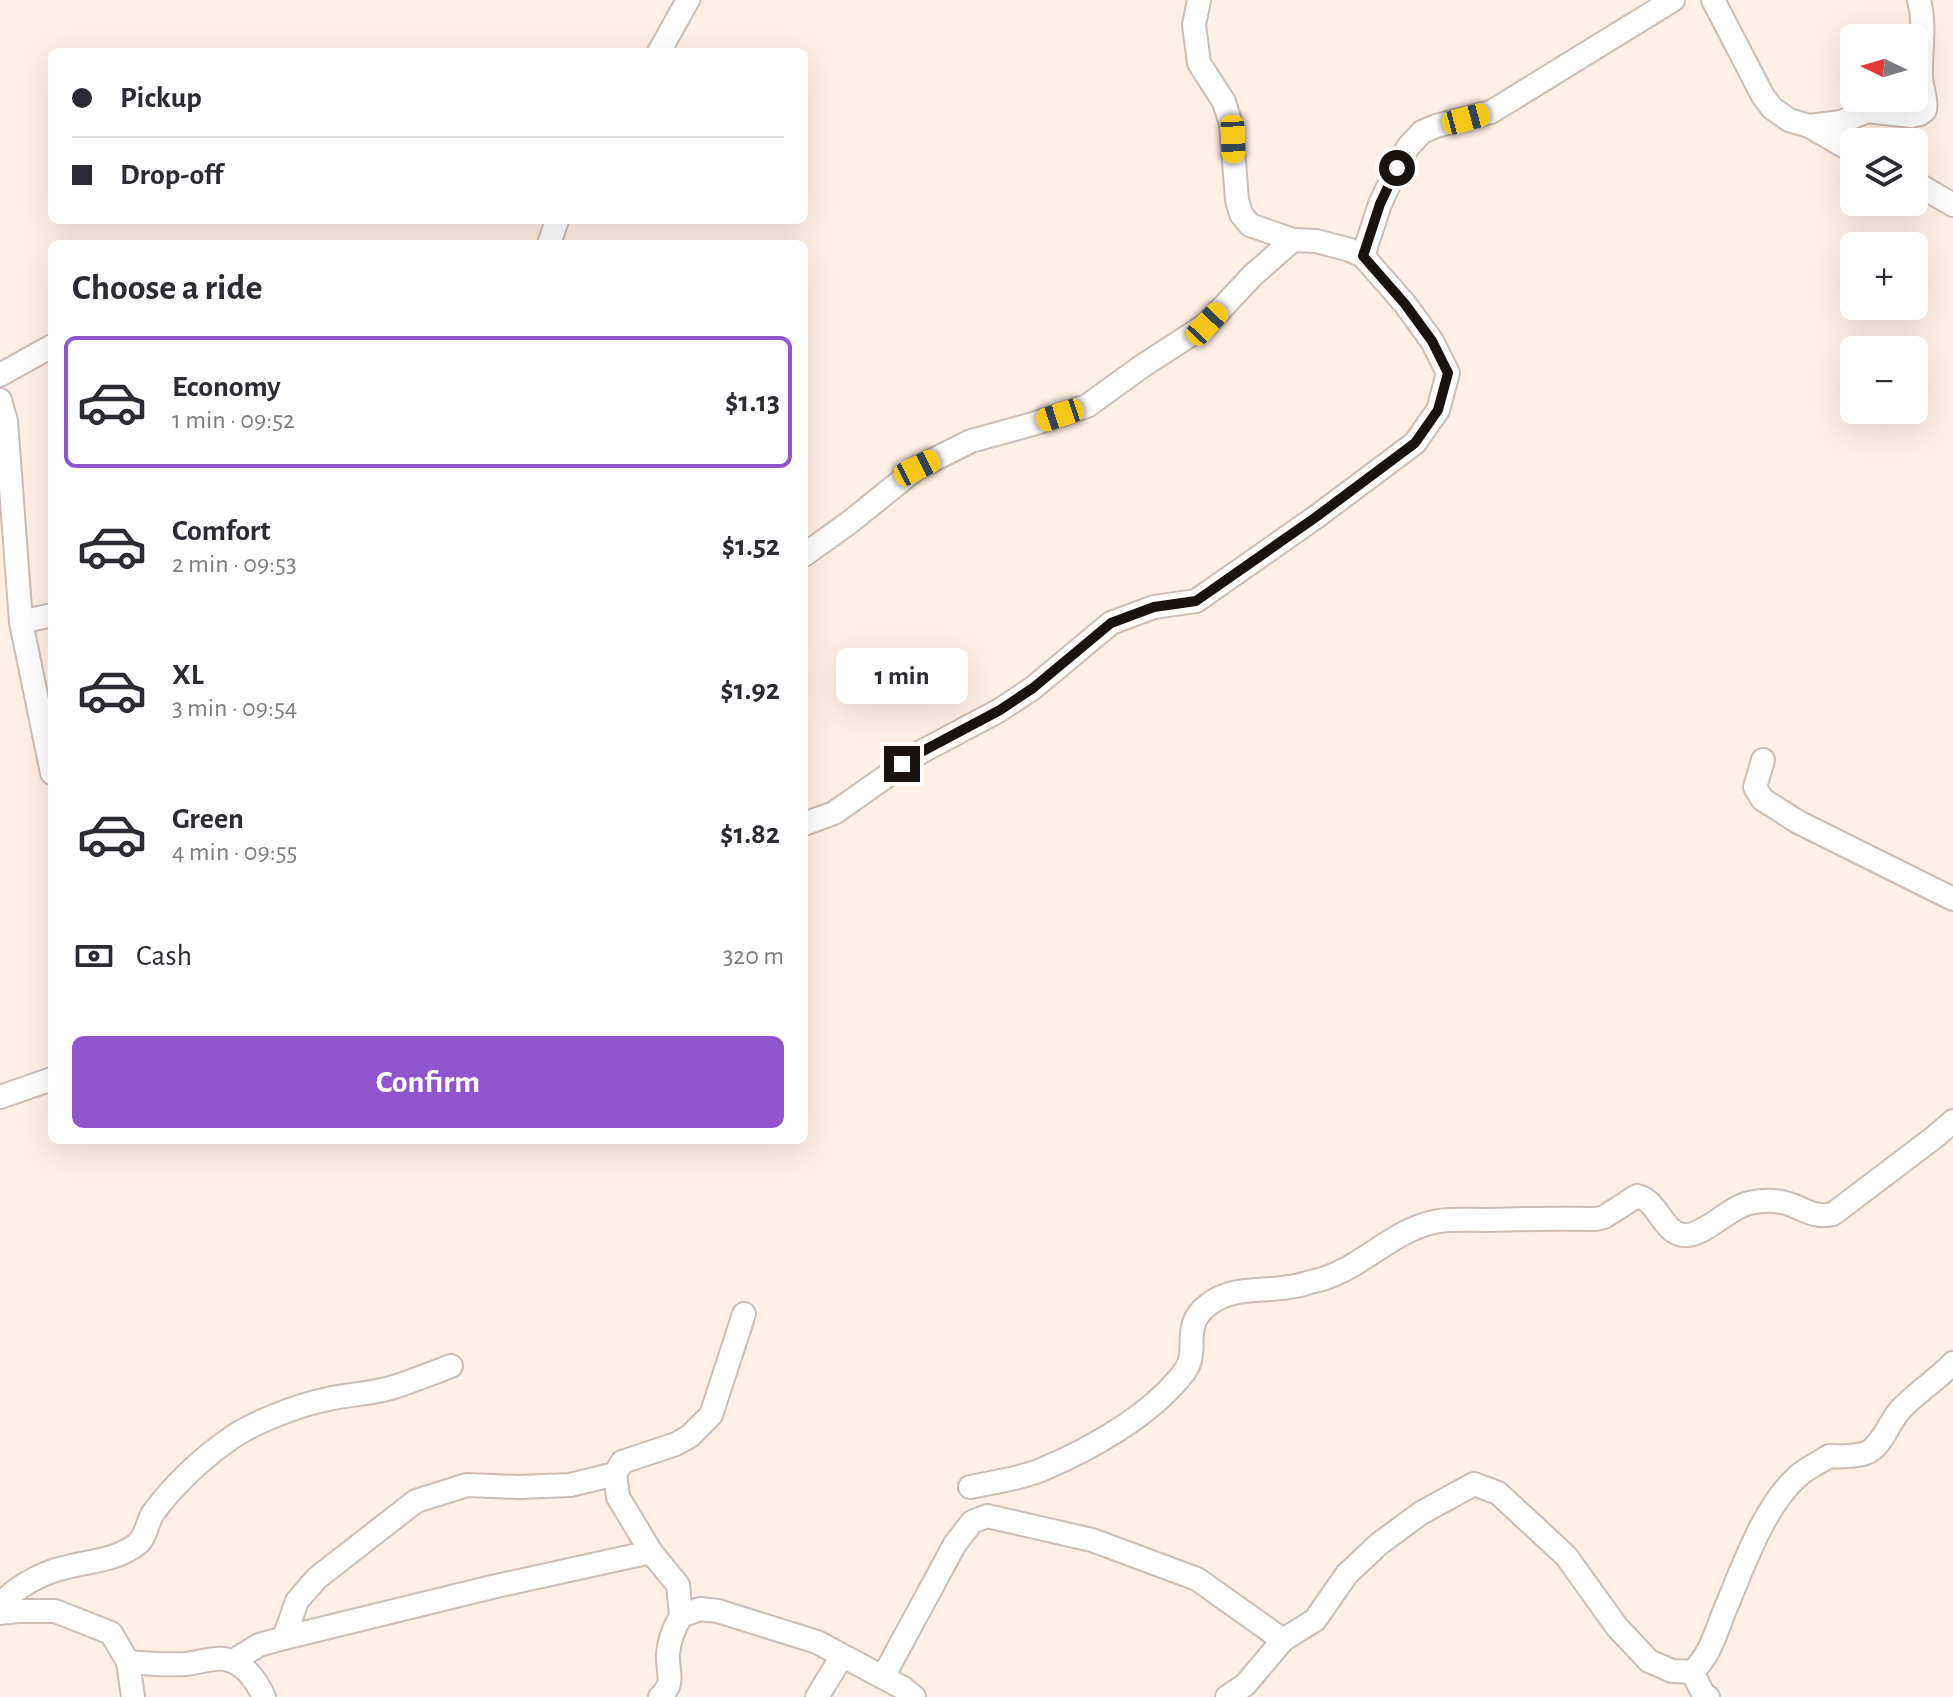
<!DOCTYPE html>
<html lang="en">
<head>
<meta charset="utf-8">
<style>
  body { margin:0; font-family:"Alegreya Sans",sans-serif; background:#f7f7f7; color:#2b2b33; height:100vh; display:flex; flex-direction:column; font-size:30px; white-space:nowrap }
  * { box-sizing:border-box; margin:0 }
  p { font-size:26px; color:#7c7c81 }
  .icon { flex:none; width:44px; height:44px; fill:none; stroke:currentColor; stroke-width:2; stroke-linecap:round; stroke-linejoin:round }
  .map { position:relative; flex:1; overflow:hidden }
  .sheet { position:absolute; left:48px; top:240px; width:760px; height:904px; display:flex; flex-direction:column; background:#fff; border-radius:12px; box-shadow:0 8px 32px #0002 }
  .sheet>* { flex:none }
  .top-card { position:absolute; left:48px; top:48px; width:760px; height:176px; border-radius:12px; box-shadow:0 8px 32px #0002; display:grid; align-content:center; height:176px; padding:0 24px; background:#fff }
  .needle { width:52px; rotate:275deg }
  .controls { position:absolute; left:1840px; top:24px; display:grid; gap:16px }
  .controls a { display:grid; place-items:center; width:88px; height:88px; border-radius:12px; background:#fff; box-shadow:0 8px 32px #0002; font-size:40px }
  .end { position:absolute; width:36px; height:36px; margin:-18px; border:10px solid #191310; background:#fff; box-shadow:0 0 0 4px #fff }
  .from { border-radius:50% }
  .bubble { position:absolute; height:56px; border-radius:12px; background:#fff; box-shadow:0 8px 32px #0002; font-size:26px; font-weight:600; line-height:56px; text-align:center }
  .car { position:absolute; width:24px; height:48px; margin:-24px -12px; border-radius:10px; box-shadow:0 0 6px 2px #0007; background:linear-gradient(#f5c518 24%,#345 0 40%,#f5c518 0 76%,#345 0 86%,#f5c518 0) }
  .top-card b { display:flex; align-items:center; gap:28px; height:76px; font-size:30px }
  .top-card b+b { border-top:2px solid #e1e1e2 }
  .top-card i { width:20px; height:20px; background:#2b2b33 }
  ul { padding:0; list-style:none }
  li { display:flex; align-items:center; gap:24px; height:132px; margin:0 16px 12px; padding:0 8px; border:4px solid transparent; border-radius:12px }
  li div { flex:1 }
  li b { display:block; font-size:30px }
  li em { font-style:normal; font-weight:600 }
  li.selected { border-color:#9055cc }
  li>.icon { width:72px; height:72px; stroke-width:1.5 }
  h2 { padding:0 24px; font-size:36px; line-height:96px }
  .pay { display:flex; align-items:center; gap:20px; height:88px; padding:0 24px; font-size:30px }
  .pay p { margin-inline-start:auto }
  .button { display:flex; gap:16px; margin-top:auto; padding:16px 24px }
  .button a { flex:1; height:92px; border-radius:12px; background:#9055cc; color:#fff; font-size:32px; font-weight:600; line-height:92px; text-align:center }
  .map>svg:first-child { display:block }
</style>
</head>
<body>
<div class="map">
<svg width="1953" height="1697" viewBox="0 0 1953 1697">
  <rect width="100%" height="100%" fill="#ffefe5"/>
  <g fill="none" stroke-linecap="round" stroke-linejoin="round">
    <defs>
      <g id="street">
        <polyline points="1713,0 1763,96 1772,108 1789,120 1809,126 1854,152"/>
        <polyline points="659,52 688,0"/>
        <path d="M1809 126 1841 122 1867 111 1911 116 1920 114 1925 110C1927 99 1922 89 1921 78 1920 51 1926 26 1919 0"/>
        <polyline points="1914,182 1953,205"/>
        <polyline points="549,244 557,220"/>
        <polyline points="1363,256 1380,204 1397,168 1408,147 1422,132 1436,126 1491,112 1673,0"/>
        <polyline points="0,375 52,346"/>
        <polyline points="0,400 6,421 21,622 52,773"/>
        <polyline points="804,555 850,522 917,468 971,441 1033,424 1087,406 1141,367 1207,324 1253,275 1293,240"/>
        <polyline points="21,622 52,615"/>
        <polyline points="1763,760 1755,787 1762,799 1798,822 1953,899"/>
        <polyline points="804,824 834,813 921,752 1000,710 1033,688 1111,623 1154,607 1196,601 1316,517 1415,443 1438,410 1448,373 1432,341 1405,304 1363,256 1350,250 1316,241 1293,240 1250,225 1241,214 1237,200 1231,124 1224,102 1199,63 1194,25 1199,0"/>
        <polyline points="0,1097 52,1079"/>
        <path d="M970 1487C993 1482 1019 1479 1041 1470 1091 1449 1152 1415 1185 1371 1200 1350 1180 1326 1208 1305 1231 1286 1262 1292 1289 1287 1299 1286 1309 1282 1319 1280 1359 1269 1387 1236 1426 1224 1444 1218 1467 1220 1487 1220 1523 1219 1560 1218 1596 1219L1604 1217 1637 1196C1658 1200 1662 1232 1683 1235 1702 1238 1728 1208 1749 1203 1763 1200 1779 1200 1792 1205 1807 1211 1816 1218 1833 1214L1936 1136 1953 1121"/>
        <path d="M0 1606C14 1587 44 1572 67 1567 91 1561 116 1560 136 1545 146 1538 147 1523 153 1513 174 1485 199 1461 227 1441 251 1423 298 1405 328 1399 350 1394 372 1394 394 1387 413 1381 432 1373 451 1366"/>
        <polyline points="0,1613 18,1611 55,1611 111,1633 128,1662 133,1697"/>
        <polyline points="681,1616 678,1585 651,1552 618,1497 615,1474 622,1462 676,1444 690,1436 711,1415 744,1314"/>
        <polyline points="284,1638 297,1601 317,1578 416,1501 467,1485 519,1487 570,1485 615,1474"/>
        <polyline points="233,1661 259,1645 284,1638 492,1587 651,1552"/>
        <path d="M128 1662C148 1664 167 1665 186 1664 198 1663 212 1657 224 1659 243 1661 257 1681 264 1697"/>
        <polyline points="1692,1672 1704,1695 1708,1697"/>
        <polyline points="883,1677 955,1544 972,1522 987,1516 1092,1540 1197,1579 1283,1640"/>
        <path d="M660 1697C676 1682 667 1673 668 1654 669 1640 674 1628 681 1616L700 1609 718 1611 817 1642 903 1688 914 1697"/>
        <polyline points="817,1697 842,1656"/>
        <path d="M1227 1697 1245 1685 1283 1640 1315 1620 1347 1574 1379 1544 1421 1513 1474 1484 1498 1493 1566 1556 1617 1627 1649 1661 1672 1671 1692 1672C1709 1657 1716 1633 1724 1612 1742 1570 1763 1507 1798 1476 1807 1468 1819 1463 1829 1456 1838 1457 1858 1456 1866 1453 1882 1447 1890 1420 1901 1409 1917 1392 1937 1380 1953 1363"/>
      </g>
    </defs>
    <use href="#street" stroke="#ccbcb3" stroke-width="26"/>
    <use href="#street" stroke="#fff" stroke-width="22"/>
  </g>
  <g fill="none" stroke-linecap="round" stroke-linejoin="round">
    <polyline stroke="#191310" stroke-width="10" points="902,764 921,752 1000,710 1033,688 1111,623 1154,607 1196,601 1316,517 1415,443 1438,410 1448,373 1432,341 1405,304 1363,256 1380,204 1397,168"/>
  </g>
</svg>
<div class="controls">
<a><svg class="needle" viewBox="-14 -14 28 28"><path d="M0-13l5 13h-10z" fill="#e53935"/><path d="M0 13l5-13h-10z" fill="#7c7c81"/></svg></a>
<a><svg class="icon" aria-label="layers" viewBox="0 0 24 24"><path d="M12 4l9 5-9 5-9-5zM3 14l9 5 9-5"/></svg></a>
<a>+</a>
<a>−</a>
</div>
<i class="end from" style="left:1397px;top:168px"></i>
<i class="end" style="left:902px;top:764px"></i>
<div class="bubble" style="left:836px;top:648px;width:132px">1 min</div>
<i class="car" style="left:1466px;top:119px;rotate:75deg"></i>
<i class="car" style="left:1233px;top:139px;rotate:178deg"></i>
<i class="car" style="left:1207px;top:324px;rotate:43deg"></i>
<i class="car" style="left:1060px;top:415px;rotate:252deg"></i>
<i class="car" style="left:917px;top:468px;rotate:63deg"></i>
<div class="top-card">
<b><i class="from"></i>Pickup</b>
<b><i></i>Drop-off</b>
</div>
<section class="sheet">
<h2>Choose a ride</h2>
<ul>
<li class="selected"><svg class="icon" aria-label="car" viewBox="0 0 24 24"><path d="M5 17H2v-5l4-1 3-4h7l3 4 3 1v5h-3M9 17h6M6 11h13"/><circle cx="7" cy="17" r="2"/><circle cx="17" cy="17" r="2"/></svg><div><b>Economy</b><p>1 min · 09:52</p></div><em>$1.13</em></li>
<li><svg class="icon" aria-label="car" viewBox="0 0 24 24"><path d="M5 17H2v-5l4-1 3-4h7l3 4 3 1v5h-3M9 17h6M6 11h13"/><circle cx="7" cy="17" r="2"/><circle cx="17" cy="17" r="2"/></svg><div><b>Comfort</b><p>2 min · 09:53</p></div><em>$1.52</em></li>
<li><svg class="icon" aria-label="car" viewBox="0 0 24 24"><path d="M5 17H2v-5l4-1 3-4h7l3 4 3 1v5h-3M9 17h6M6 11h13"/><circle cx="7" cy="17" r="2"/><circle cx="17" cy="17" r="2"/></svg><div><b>XL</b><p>3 min · 09:54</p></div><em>$1.92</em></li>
<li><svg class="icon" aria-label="car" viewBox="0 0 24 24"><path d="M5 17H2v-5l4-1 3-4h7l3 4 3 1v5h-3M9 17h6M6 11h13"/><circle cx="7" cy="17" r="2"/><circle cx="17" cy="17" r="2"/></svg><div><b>Green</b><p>4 min · 09:55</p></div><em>$1.82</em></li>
</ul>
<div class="pay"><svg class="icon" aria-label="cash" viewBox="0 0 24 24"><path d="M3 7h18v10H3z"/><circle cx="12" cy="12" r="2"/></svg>Cash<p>320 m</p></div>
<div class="button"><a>Confirm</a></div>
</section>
</div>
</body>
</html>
